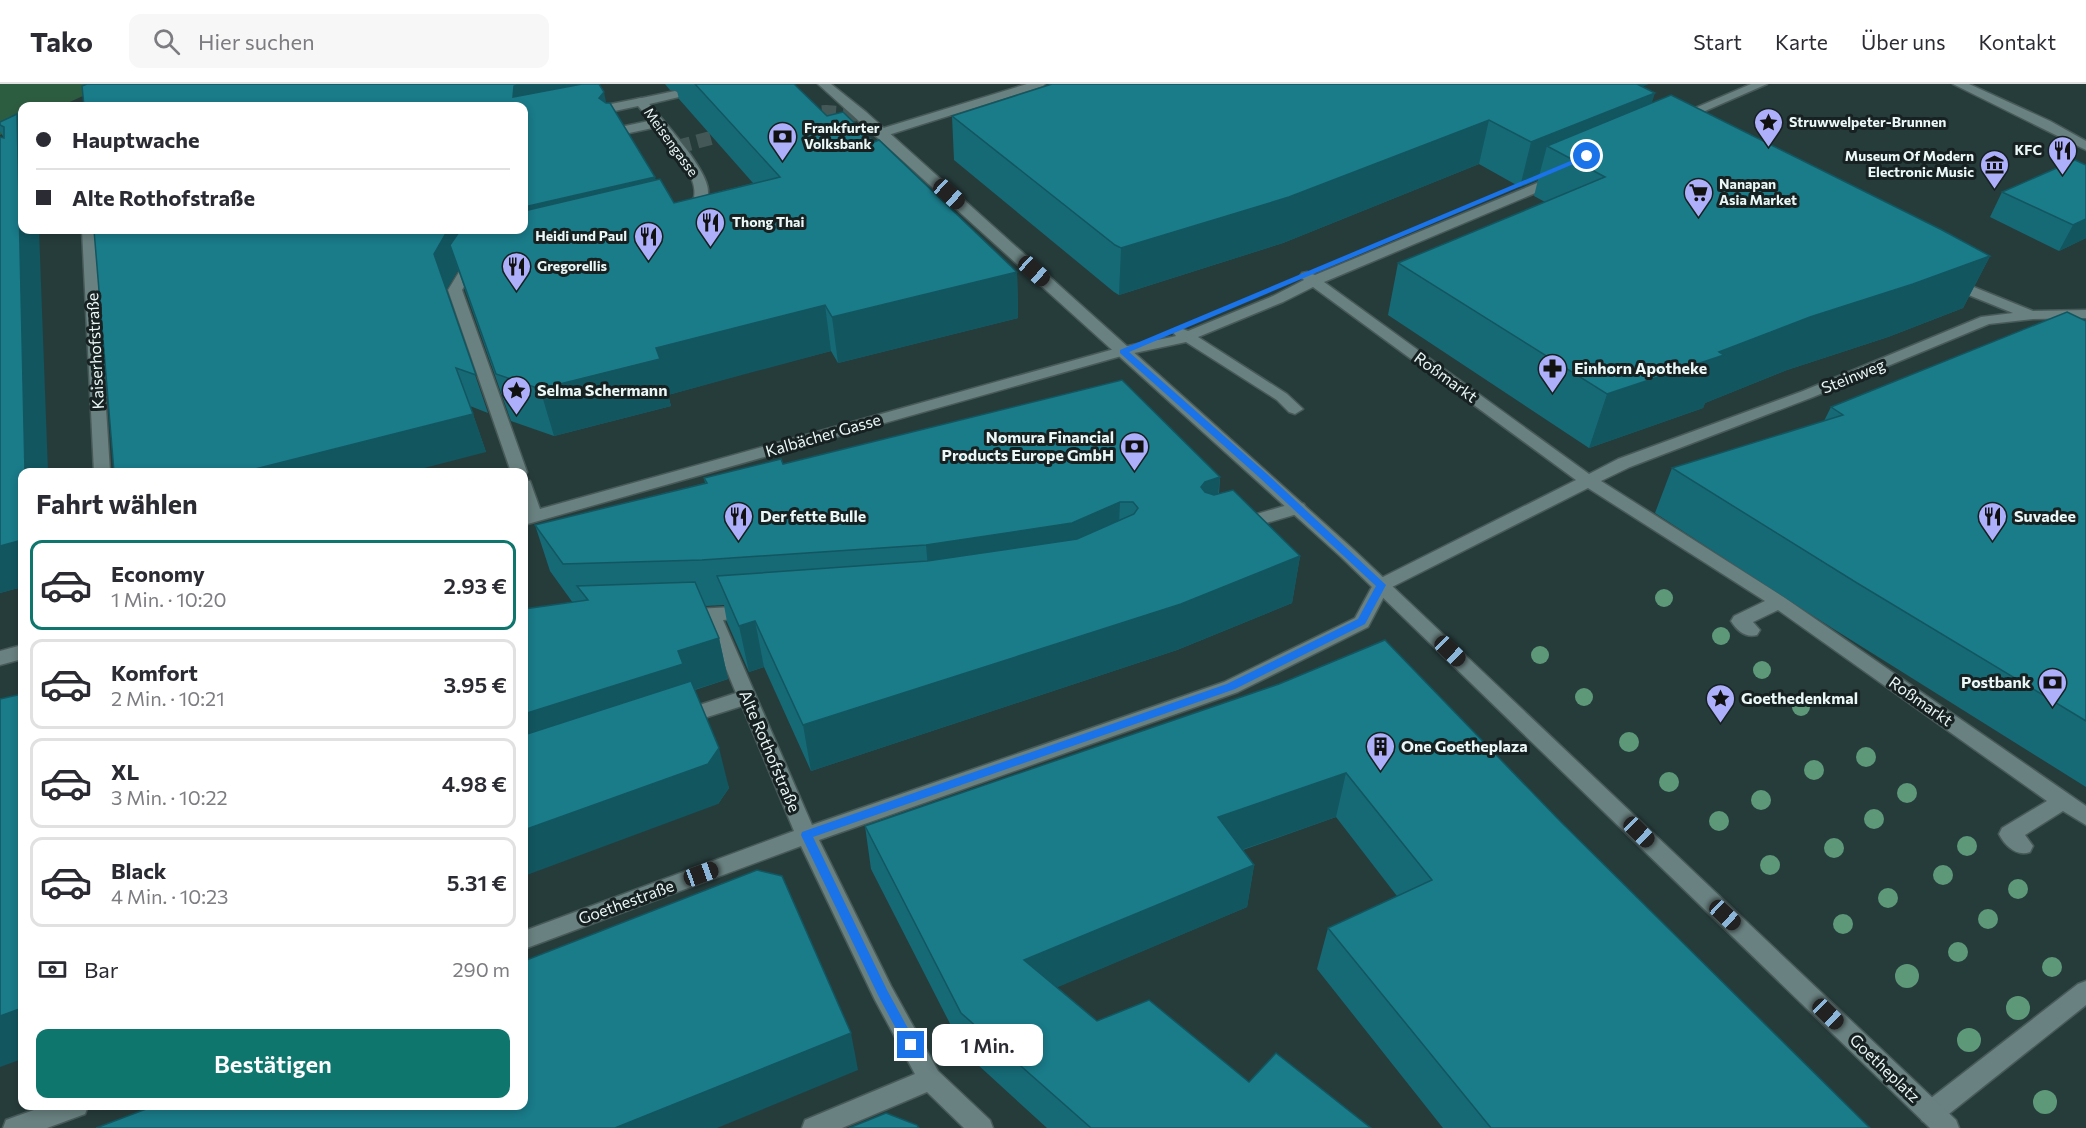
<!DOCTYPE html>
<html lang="de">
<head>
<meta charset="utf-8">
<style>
  body { margin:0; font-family:Commissioner,sans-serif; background:#f7f7f7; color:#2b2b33; height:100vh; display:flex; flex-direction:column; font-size:22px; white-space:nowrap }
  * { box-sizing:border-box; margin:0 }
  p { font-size:20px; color:#7c7c81 }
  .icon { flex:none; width:33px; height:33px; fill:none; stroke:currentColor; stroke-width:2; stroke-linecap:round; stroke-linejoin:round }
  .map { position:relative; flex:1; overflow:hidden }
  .sheet { position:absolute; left:18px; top:384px; width:510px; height:642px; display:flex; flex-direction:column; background:#fff; border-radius:12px; box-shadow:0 3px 9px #0003 }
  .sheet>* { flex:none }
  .banner { position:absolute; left:18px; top:18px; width:510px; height:132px; border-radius:12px; box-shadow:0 3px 9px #0003; display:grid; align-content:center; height:132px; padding:0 18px; background:#fff }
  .end { position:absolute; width:27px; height:27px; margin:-14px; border:8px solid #1a73e8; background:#fff; box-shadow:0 0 0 3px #fff }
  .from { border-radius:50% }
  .bubble { position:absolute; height:42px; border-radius:12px; background:#fff; box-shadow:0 3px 9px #0003; font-size:20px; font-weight:600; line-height:42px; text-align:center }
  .car { position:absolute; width:18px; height:36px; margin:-18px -9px; border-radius:8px; box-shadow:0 0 4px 2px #0007; background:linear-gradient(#222 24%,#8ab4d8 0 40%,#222 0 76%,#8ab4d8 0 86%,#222 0) }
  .banner b { display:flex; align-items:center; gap:21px; height:57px; font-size:22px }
  .banner b+b { border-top:2px solid #e1e1e2 }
  .banner i { width:15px; height:15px; background:#2b2b33 }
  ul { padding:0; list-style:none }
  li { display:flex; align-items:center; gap:18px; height:90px; margin:0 12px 9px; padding:0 6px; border:3px solid #e1e1e2; border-radius:12px }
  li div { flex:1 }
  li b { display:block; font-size:22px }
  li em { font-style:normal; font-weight:600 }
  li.active { border-color:#0f766e }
  li>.icon { width:54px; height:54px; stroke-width:1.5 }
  h2 { padding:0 18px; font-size:27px; line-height:72px }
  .pay { display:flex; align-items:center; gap:15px; height:66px; padding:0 18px; font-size:22px }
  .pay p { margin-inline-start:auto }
  .button { display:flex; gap:12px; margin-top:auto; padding:12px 18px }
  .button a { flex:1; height:69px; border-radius:12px; background:#0f766e; color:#fff; font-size:24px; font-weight:600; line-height:69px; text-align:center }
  header { display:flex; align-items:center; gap:36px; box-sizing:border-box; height:84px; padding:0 30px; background:#fff; border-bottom:2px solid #e1e1e2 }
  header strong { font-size:28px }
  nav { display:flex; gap:33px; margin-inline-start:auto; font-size:21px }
  .search { width:420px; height:54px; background:#f7f7f7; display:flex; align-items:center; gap:15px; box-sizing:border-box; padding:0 21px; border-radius:12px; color:#7c7c81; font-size:22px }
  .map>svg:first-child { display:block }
</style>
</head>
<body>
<header>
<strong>Tako</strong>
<div class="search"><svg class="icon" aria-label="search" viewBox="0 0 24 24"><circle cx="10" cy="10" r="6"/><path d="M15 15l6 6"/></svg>Hier suchen</div>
<nav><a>Start</a><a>Karte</a><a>Über uns</a><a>Kontakt</a></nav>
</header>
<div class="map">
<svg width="2086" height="1044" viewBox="0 0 2086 1044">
  <rect width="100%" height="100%" fill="#263c3b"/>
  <polygon fill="#2d5d40" points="0,0 109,0 61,22 22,22 22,40 0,51"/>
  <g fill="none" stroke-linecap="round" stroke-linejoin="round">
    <g stroke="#435857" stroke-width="14" stroke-dasharray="14 7" stroke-linecap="butt">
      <polyline points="801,30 826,28 862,31"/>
      <polyline points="677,63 737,47"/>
    </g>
    <defs>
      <g id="lane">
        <polygon points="675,7 679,9 679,13 641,22 635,18 637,15"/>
        <polygon points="658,35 664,39 662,42 615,52 609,48 611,45"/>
      </g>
      <g id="street">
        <polygon points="1027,0 1045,0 1043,2 885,52 877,52 875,49 877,46"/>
        <polygon points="1751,0 1767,0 1682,37 1678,38 1672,34"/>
        <polygon points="1953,0 1969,0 2050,37 2086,57 2086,66"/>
        <path d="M641 14 645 15C660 33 711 88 708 109 708 114 704 118 701 122 695 127 689 132 680 130L678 127 694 114C701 89 654 41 638 22L591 32 585 28 591 24Z"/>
        <path d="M1559 90 1565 94 1564 97 1324 198 1589 390 1618 375 1803 307 1981 233 2013 229 1944 201 1942 198 1944 195H1954L2033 227 2086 226V234L2033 235 1989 240 1813 313 1630 383 1601 397 1785 514 2086 722V741L2063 727 2025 751 2033 762 2030 768C2017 773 2005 762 1999 750L2002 744 2047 717 1778 526 1753 538 1760 546 1757 551C1746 554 1737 547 1731 537L1734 532 1765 517 1588 404 1388 505 1368 543 1238 608 819 756 891 902 938 987 990 1036 993 1044H964L927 1008 842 1044H802L805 1036 915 990 875 916 801 762 524 865V847L794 747 742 622 682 641 675 639 672 634 675 629 736 609 706 536H678L675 531 678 526 750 522 756 523 759 528 756 533 723 536 812 741 1224 598 1355 534 1375 497 1576 396 1313 203 1283 218 1198 253 1287 310 1303 325 1295 330 1289 328 1277 316 1186 258 1125 271 524 441V396L530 397 540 425 1118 264 1172 253 1176 252 1173 248 1175 245 1180 244 1188 247 1273 212 1304 196 1300 192 1302 189 1307 188 1315 191Z"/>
        <polygon points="82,146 95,146 110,388 94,388"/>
        <polygon points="479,177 486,181 469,194 462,206 527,388 524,392 524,388 511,388 448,206 459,188"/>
        <polygon points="1298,418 1304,420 1306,424 1304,428 1239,447 1233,445 1230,441 1233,437"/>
        <polygon points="22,561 22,575 0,581 0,567"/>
        <polygon points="2086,897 2086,921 1940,1037 1931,1040 1922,1037 1919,1029 1922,1021 2078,900"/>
        <polygon points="45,1022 88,1022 85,1030 47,1044 3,1044 6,1036"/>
      </g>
      <polygon id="secondary" points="818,0 831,0 866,28 1353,465 1956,1036 1959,1044 1930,1044 1341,473"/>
    </defs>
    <use href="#lane" stroke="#475a59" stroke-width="3"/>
    <use href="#street" stroke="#475a59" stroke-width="3"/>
    <use href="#secondary" stroke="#475a59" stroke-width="3"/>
    <use href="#lane" fill="#698180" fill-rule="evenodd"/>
    <use href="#street" fill="#698180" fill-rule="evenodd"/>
    <use href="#secondary" fill="#698180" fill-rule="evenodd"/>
  </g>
  <g fill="#5d9879">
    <circle cx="1664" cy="514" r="9"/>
    <circle cx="1721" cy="552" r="9"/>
    <circle cx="1540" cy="571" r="9"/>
    <circle cx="1762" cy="586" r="9"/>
    <circle cx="1584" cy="613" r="9"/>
    <circle cx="1801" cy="623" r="9"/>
    <circle cx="1629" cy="658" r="10"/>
    <circle cx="1866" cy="673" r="10"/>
    <circle cx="1814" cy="686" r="10"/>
    <circle cx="1669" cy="698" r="10"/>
    <circle cx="1907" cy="709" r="10"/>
    <circle cx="1761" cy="716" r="10"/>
    <circle cx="1874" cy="735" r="10"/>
    <circle cx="1719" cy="737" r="10"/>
    <circle cx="1967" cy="762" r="10"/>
    <circle cx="1834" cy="764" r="10"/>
    <circle cx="1770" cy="781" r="10"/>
    <circle cx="1943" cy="791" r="10"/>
    <circle cx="2018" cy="805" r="10"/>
    <circle cx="1888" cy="814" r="10"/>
    <circle cx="1988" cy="835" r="10"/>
    <circle cx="1843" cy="840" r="10"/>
    <circle cx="1958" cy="868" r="10"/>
    <circle cx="2052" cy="883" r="10"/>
    <circle cx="1907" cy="892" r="12"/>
    <circle cx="2018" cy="924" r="12"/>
    <circle cx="1969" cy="956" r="12"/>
    <circle cx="2045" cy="1018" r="12"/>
  </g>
  <g fill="#166a76">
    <polygon points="665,0 794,0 827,32 874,58 1017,188 1018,234 838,279 831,267 754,287 668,311 671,322 554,352 511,337 458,186 446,206 488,329 470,322 486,368 114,388 606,19 656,96 674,119 753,99 679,15 677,7 670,6"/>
    <polygon points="1642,3 1651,19 1990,172 1963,224 1888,253 1787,286 1705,319 1703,324 1589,364 1388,231 1398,179 1545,118 1534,112 1538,96 1520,103 1479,80 1283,159 1119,211 1114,208 954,76 952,32"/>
    <polygon points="17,30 22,388 22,503 0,509 4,54 0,47 0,38"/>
    <polygon points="2086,81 2086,154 2059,167 1990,133 2002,108"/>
    <polygon points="2086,237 2086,703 1832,544 1655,429 1672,384 1824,337 1831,323"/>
    <polygon points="783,380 1220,393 1219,410 1300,472 1292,519 1177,566 811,687 764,583 749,588 727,538 724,521 705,522 719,554 728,595 695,606 729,704 718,720 550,487 535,441 705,399 704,394"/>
    <polygon points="1279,600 1561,738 1870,1044 1443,1044 1317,885 1328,844 1397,812 1336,733 1243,766 1254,781 1247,823 1057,903 1097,937 1249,998 1371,1044 1047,1044 965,969 871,785 865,742"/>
  </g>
  <g fill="#125660">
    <polygon points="522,0 594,0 513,13 514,2"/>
    <polygon points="1628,0 1649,0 1625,10"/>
    <polygon points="604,8 611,43 599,14"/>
    <polygon points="1655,9 1641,53 1547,62 1538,96 1520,103 1531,58"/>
    <polygon points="17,30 22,41 22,146 39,146 48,388 25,388"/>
    <polygon points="1489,36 1479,80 1283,159 1119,211 1121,164"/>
    <polygon points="655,93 662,128 450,161 458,186 446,207 434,170 446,149 454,146 524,146 524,123"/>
    <polygon points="2086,135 2086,154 2059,167 2073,141"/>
    <polygon points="1990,172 1963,224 1888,253 1787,286 1705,319 1703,324 1589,364 1607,310 1810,233"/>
    <polygon points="1017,188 1018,234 838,279 832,233"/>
    <polygon points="825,221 831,267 668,311 671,322 554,352 540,305 656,264"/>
    <polygon points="473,330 486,368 409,388 243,388"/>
    <polygon points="1220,393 1215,439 1201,403 1205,398"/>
    <polygon points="1120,418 1118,464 930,507 926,461"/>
    <polygon points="22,456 22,503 0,509 0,462"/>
    <polygon points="1300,472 1292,519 1177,566 811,687 803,641"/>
    <polygon points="755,537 764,583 749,588 739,542"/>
    <polygon points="719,554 728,595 690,607 524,676 524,630 678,567"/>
    <polygon points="719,664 729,704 718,720 524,792 524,746"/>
    <polygon points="1346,689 1336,733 1212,776 1218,733"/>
    <polygon points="1254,781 1247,823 1025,917 1024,876"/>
    <polygon points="22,924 22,975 0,983 0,932"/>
    <polygon points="851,949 858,986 717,1044 615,1044"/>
  </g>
  <g fill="#1a7b89" stroke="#125660" stroke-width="1.5">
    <polygon points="87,0 522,0 514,2 513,13 582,0 599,0 604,8 599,14 606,19 610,19 655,93 524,123 524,22 84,22 82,2"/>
    <polygon points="695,0 794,0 827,32 843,28 874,58 879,56 1017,188 832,233 825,221 656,264 660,275 540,305 496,290 450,161 459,148 465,146 524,146 524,127 660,95 674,119 780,93"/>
    <polygon points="1052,0 1637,0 1655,9 1531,58 1489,36 1289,113 1121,164 1115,161 952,32"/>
    <polygon points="1671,11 1942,146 1990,172 1913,200 1810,233 1719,268 1724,271 1607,310 1398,179 1605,93 1547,62"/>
    <polygon points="17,30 25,388 22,388 22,456 0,462 0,53 4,54 4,43 0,41 0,38"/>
    <polygon points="2075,76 2086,81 2086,135 2073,141 2002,108"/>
    <polygon points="94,146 454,146 446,149 434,170 476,291 456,284 473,330 243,388 114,388"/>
    <polygon points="2067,228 2086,237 2086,637 1857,499 1672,384 1843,331 1831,323"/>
    <polygon points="1122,296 1220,393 1205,398 1201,403 1205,408 1214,411 1233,406 1300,472 1181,520 803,641 755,537 739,542 717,492 927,477 1077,455 1134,430 1138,424 1133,418 1120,418 1072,439 926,461 702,476 563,480 535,441 707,399 704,394 781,375 783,380"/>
    <polygon points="695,498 719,554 678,567 683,580 524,630 524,525 588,516 577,502"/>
    <polygon points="1385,556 1561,738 1870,1044 1491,1044 1328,844 1432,796 1346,689 1218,733 1254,781 1024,876 1097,937 1149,916 1249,998 1276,969 1371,1044 1091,1044 961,929 865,742 1279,600"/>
    <polygon points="691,597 719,664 708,680 524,746 524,651"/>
    <polygon points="22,610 22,924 0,932 0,615"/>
    <polygon points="757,786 782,792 851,949 615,1044 96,1044 154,1022 524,1022 524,877"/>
    <polygon points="886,1029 917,1041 919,1044 849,1044"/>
  </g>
  <polygon fill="#1a73e8" points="1587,70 1590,73 1129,268 1267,390 1386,501 1365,540 1235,605 813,753 887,906 917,961 911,967 907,965 879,913 801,751 802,748 1227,600 1358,535 1376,502 1260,394 1120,269 1120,266"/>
  <defs>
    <symbol id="sight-pin" viewBox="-11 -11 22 30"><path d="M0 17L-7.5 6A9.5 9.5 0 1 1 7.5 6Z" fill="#adaffb" stroke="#172121"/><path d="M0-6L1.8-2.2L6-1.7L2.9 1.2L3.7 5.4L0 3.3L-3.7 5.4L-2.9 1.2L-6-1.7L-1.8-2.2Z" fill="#111"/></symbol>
    <symbol id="bank-pin" viewBox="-11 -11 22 30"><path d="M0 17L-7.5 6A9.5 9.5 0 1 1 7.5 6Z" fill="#adaffb" stroke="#172121"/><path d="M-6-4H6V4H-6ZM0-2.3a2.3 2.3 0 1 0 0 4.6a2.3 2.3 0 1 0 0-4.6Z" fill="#111"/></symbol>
    <symbol id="restaurant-pin" viewBox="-11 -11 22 30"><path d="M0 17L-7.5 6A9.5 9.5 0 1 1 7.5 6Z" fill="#adaffb" stroke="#172121"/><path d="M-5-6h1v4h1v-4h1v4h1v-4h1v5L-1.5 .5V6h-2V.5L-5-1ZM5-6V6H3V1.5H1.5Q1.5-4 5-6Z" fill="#111"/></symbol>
    <symbol id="museum-pin" viewBox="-11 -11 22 30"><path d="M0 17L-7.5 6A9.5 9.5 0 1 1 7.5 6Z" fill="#adaffb" stroke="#172121"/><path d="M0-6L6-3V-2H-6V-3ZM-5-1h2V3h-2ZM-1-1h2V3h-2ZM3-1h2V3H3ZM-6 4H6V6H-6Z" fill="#111"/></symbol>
    <symbol id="supermarket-pin" viewBox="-11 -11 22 30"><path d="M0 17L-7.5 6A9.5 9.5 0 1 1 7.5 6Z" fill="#adaffb" stroke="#172121"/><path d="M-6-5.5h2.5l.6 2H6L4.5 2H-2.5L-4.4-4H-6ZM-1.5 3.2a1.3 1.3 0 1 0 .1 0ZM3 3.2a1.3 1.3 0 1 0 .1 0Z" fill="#111"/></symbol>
    <symbol id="pharmacy-pin" viewBox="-11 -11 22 30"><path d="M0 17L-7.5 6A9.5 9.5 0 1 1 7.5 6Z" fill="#adaffb" stroke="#172121"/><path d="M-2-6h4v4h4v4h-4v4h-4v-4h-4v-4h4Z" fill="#111"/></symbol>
    <symbol id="building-pin" viewBox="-11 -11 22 30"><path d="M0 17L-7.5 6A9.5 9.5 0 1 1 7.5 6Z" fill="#adaffb" stroke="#172121"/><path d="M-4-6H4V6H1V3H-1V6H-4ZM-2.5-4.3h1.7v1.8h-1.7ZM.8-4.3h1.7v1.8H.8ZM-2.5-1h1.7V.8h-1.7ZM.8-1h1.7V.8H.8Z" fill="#111"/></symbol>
  </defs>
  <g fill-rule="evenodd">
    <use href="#sight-pin" x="1752" y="22" width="33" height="45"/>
    <use href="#bank-pin" x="766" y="36" width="33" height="45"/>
    <use href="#restaurant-pin" x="2046" y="50" width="33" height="45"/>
    <use href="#museum-pin" x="1978" y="64" width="33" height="45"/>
    <use href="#supermarket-pin" x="1682" y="92" width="33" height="45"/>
    <use href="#restaurant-pin" x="694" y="122" width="33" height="45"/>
    <use href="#restaurant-pin" x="632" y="136" width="33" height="45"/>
    <use href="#restaurant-pin" x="500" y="166" width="33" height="45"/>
    <use href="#pharmacy-pin" x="1536" y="268" width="33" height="45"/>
    <use href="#sight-pin" x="500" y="290" width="33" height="45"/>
    <use href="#bank-pin" x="1118" y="346" width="33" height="45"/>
    <use href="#restaurant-pin" x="722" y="416" width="33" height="45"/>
    <use href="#restaurant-pin" x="1976" y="416" width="33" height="45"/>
    <use href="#bank-pin" x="2036" y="582" width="33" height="45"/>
    <use href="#sight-pin" x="1704" y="598" width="33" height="45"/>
    <use href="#building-pin" x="1364" y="646" width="33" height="45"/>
  </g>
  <g text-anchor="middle" stroke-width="6" stroke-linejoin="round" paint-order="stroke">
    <g font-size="14" font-weight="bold" fill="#eaf7f6" stroke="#172121" text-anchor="start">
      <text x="1789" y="43">Struwwelpeter-Brunnen</text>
      <text x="804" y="49">Frankfurter<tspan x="804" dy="16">Volksbank</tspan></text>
      <text x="2042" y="71" text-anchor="end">KFC</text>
      <text x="1974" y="77" text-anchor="end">Museum Of Modern<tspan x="1974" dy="16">Electronic Music</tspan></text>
      <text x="1719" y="105">Nanapan<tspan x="1719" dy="16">Asia Market</tspan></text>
      <text x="732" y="143">Thong Thai</text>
      <text x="627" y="157" text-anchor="end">Heidi und Paul</text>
      <text x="537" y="187">Gregorellis</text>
    </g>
    <g font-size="14" fill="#eaf7f6" stroke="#172121">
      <text transform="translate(671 58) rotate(54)" y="5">Meisengasse</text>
    </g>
    <g font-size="16" fill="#eaf7f6" stroke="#172121">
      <text transform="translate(95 267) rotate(-93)" y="6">Kaiserhofstraße</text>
      <text transform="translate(1853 292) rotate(-22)" y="6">Steinweg</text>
      <text transform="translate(1446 293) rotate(36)" y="6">Roßmarkt</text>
      <text transform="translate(823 351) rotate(-16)" y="6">Kalbächer Gasse</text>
      <text transform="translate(1921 617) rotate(35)" y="6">Roßmarkt</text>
      <text transform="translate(770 667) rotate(67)" y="6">Alte Rothofstraße</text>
      <text transform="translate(626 818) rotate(-20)" y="6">Goethestraße</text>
      <text transform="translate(1885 984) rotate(44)" y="6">Goetheplatz</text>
    </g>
    <g font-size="16" font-weight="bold" fill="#eaf7f6" stroke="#172121" text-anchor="start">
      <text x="1574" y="290">Einhorn Apotheke</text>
      <text x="537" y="312">Selma Schermann</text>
      <text x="1114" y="359" text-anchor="end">Nomura Financial<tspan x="1114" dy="18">Products Europe GmbH</tspan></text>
      <text x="760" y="438">Der fette Bulle</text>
      <text x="2014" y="438">Suvadee</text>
      <text x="2031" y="604" text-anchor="end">Postbank</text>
      <text x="1741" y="620">Goethedenkmal</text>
      <text x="1401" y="668">One Goetheplaza</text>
    </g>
  </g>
</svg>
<i class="end from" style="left:1587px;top:72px"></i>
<i class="end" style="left:911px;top:961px"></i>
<div class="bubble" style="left:932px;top:940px;width:111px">1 Min.</div>
<i class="car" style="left:949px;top:110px;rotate:132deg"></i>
<i class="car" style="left:1034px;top:187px;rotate:132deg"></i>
<i class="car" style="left:1450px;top:567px;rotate:134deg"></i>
<i class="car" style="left:1639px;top:748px;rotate:134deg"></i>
<i class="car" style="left:701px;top:790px;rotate:70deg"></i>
<i class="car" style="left:1725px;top:831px;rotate:133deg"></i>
<i class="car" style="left:1828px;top:930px;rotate:134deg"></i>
<div class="banner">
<b><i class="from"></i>Hauptwache</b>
<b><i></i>Alte Rothofstraße</b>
</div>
<section class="sheet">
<h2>Fahrt wählen</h2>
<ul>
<li class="active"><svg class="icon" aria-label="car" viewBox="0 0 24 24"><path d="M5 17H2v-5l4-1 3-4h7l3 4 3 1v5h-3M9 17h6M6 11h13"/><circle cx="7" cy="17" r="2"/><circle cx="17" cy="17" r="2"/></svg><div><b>Economy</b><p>1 Min. · 10:20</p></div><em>2.93 €</em></li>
<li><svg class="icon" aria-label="car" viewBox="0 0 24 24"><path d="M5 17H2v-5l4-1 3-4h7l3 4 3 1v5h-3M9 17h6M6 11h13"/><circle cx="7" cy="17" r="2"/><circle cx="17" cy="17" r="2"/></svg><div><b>Komfort</b><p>2 Min. · 10:21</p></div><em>3.95 €</em></li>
<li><svg class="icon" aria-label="car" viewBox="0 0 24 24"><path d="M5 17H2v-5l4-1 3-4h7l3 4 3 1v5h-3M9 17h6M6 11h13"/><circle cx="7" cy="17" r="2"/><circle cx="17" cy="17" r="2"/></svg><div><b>XL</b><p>3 Min. · 10:22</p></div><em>4.98 €</em></li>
<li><svg class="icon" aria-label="car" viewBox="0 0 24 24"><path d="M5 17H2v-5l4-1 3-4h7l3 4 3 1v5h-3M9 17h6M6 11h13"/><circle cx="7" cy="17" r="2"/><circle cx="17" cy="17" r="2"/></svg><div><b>Black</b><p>4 Min. · 10:23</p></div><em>5.31 €</em></li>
</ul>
<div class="pay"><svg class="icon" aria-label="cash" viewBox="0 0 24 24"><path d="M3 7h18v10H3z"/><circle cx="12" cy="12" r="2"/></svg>Bar<p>290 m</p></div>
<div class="button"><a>Bestätigen</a></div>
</section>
</div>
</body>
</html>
